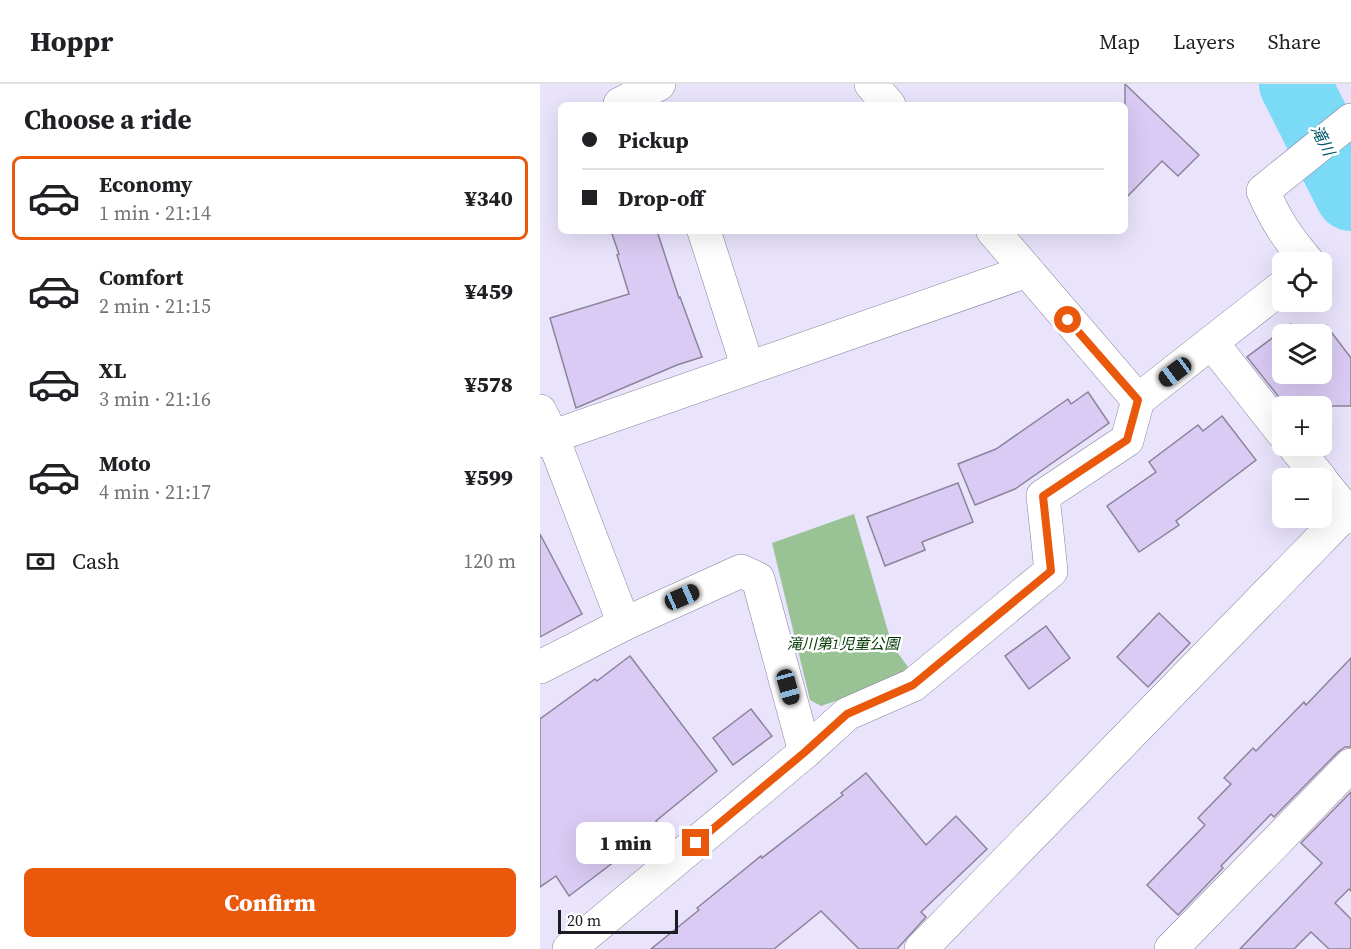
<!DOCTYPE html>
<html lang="en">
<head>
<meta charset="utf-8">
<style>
  body { margin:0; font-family:"Source Serif 4","Noto Sans JP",serif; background:#f2f2f2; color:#202124; height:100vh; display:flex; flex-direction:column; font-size:22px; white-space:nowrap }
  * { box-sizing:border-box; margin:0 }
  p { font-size:20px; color:#757577 }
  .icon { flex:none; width:33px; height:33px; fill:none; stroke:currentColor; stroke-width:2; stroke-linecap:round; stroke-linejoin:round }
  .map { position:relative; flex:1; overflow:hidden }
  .details { display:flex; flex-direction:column; background:#fff; width:540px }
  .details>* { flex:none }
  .banner { position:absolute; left:18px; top:18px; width:570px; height:132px; border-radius:9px; box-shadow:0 6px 24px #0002; display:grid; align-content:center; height:132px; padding:0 24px; background:#fff }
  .controls { position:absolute; left:732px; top:168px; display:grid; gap:12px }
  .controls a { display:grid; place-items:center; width:60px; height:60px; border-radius:9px; background:#fff; box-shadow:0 6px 24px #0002; font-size:30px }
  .scale { position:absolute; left:18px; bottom:15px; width:120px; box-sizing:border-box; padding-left:6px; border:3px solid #1d1b23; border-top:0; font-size:16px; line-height:21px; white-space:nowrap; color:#1d1b23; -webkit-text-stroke:4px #fff; paint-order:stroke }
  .end { position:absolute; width:27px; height:27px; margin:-14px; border:8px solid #ea580c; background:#fff; box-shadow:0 0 0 3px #fff }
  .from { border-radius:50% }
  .bubble { position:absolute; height:42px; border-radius:9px; background:#fff; box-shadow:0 6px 24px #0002; font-size:20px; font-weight:800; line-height:42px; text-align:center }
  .car { position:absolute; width:18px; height:36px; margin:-18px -9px; border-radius:8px; box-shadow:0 0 4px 2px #0007; background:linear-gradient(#222 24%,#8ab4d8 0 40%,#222 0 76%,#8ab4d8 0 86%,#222 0) }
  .banner b { display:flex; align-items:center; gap:21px; height:57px; font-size:22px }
  .banner b+b { border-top:2px solid #e0e0e0 }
  .banner i { width:15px; height:15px; background:#202124 }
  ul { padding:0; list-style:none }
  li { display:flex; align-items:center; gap:18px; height:84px; margin:0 12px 9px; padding:0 12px; border:3px solid transparent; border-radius:9px }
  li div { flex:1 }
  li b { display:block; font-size:22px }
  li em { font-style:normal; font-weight:800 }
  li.active { border-color:#ea580c }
  li>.icon { width:54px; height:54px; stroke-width:1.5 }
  h2 { padding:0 24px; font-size:27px; line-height:72px }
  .pay { display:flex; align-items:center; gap:15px; height:66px; padding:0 24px; font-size:22px }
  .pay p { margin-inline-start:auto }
  .primary-button { display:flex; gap:12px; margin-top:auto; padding:12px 24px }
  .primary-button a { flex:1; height:69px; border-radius:9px; background:#ea580c; color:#fff; font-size:24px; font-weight:800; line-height:69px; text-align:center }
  header { display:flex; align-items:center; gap:36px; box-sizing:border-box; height:84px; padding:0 30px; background:#fff; border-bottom:2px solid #e0e0e0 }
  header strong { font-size:28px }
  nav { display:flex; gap:33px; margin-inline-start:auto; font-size:21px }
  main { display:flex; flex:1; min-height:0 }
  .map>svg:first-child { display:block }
</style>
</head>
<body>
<header>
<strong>Hoppr</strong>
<nav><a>Map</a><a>Layers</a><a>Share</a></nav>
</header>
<main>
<section class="details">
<h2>Choose a ride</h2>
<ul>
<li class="active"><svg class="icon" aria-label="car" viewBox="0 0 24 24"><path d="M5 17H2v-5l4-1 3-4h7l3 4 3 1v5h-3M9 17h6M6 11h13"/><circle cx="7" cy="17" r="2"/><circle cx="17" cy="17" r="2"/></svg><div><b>Economy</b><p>1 min · 21:14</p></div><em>¥340</em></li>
<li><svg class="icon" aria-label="car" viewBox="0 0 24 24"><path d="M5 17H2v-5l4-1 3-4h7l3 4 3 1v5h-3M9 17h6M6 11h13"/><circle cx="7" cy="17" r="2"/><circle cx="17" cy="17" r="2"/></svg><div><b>Comfort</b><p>2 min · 21:15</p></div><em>¥459</em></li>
<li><svg class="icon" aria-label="car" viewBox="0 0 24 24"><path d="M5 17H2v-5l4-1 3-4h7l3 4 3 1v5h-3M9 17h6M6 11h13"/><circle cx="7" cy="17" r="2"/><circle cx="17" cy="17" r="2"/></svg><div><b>XL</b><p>3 min · 21:16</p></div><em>¥578</em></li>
<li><svg class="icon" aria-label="car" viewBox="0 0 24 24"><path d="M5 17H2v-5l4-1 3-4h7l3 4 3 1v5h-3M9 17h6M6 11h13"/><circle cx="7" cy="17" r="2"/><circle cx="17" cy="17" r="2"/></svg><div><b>Moto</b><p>4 min · 21:17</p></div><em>¥599</em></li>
</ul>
<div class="pay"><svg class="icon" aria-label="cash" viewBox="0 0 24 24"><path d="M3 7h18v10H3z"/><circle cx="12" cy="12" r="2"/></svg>Cash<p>120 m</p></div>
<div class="primary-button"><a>Confirm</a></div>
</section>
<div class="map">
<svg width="811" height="865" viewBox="0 0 811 865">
  <rect width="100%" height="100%" fill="#e9e3fc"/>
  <polygon fill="#9ac395" points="314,430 352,561 368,583 357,593 334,604 281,622 270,616 232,459"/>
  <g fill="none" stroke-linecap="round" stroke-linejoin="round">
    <polyline stroke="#7bdaf6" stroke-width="72" points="755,0 811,111"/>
  </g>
  <g fill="#dacbf4" stroke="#8c849a" stroke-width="1.5">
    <polygon points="585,0 659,71 638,92 622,77 585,115"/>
    <polygon points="71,147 117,147 139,214 140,213 162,273 137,281 36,324 10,234 89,210 77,171 79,170"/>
    <polygon points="751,240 759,250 742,250 742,290 782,290 782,250 773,250 786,241 811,274 811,322 746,322 707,273"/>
    <polygon points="548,308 569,339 475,405 435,421 418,380 456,365 528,315 531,320"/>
    <polygon points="682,332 716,376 636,437 639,441 599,468 567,422 616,388 609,378 658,341 663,347"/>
    <polygon points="418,399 433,438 382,458 385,466 345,482 327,433"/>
    <polygon points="0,450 42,530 0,553"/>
    <polygon points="619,529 650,559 608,603 577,573"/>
    <polygon points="506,542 530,574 489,605 465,572"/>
    <polygon points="90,572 177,687 116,737 120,743 29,812 16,792 0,803 0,635 55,595 57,597"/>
    <polygon points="811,574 811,663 805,663 798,668 734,733 731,730 681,782 683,784 638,831 607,801 665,741 658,734 691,700 684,694 713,664 716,667 764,618 766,621"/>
    <polygon points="211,625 232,652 193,681 173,654"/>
    <polygon points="326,689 386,761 416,732 447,765 381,828 386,833 357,865 319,865 281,827 234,865 111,865 159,826 157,824 221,772 222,774 303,711 301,709"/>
    <polygon points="811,708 811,807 809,805 795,819 811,835 811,865 789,865 771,848 754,865 700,865 782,779 761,759"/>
  </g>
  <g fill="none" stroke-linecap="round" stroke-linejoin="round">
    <defs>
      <g id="minor">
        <polyline points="331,0 349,21"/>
        <polyline points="80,20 119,0"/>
        <polyline points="164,147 208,284"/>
        <polyline points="453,147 598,316"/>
        <path d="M768 178C747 153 736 137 723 107L811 36"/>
        <polyline points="672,259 742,348"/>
        <polyline points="0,327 12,352 84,540 201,487 218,495 265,668"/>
        <polyline points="0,357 487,187"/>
        <polyline points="754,362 780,394"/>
        <polyline points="782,397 811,433"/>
        <polyline points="0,583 84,540"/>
        <polyline points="29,865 265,668 307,630 373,601 511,487 503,412 587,356 598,316 742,203"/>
        <polyline points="381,865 807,428"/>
        <polyline points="631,865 811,681"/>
      </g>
    </defs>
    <use href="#minor" stroke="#868197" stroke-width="34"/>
    <use href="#minor" stroke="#fff" stroke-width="33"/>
  </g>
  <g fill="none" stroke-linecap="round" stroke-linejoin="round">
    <polyline stroke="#ea580c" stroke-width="8" points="156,759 265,668 307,630 373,601 511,487 503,412 587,356 598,316 528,236"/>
  </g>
  <g text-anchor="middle" stroke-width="5" stroke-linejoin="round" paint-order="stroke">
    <g font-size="15" font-style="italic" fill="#003900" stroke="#fff">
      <text x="303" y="565">滝川第1児童公園</text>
    </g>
    <g font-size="16" font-style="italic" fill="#02596c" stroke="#fff">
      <text transform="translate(783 56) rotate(63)" y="6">滝川</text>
    </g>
  </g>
</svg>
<div class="controls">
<a><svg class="icon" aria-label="locate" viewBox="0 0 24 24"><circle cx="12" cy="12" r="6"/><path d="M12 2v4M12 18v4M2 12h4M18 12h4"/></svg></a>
<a><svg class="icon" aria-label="layers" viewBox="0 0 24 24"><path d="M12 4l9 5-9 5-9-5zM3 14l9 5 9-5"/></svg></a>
<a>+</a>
<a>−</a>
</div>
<div class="scale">20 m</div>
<i class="end from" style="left:528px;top:236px"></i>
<i class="end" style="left:156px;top:759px"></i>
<div class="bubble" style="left:36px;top:738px;width:99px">1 min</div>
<i class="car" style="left:635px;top:288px;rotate:233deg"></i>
<i class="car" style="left:142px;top:513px;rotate:66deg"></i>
<i class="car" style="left:248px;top:603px;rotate:164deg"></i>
<div class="banner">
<b><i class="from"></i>Pickup</b>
<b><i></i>Drop-off</b>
</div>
</div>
</main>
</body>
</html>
